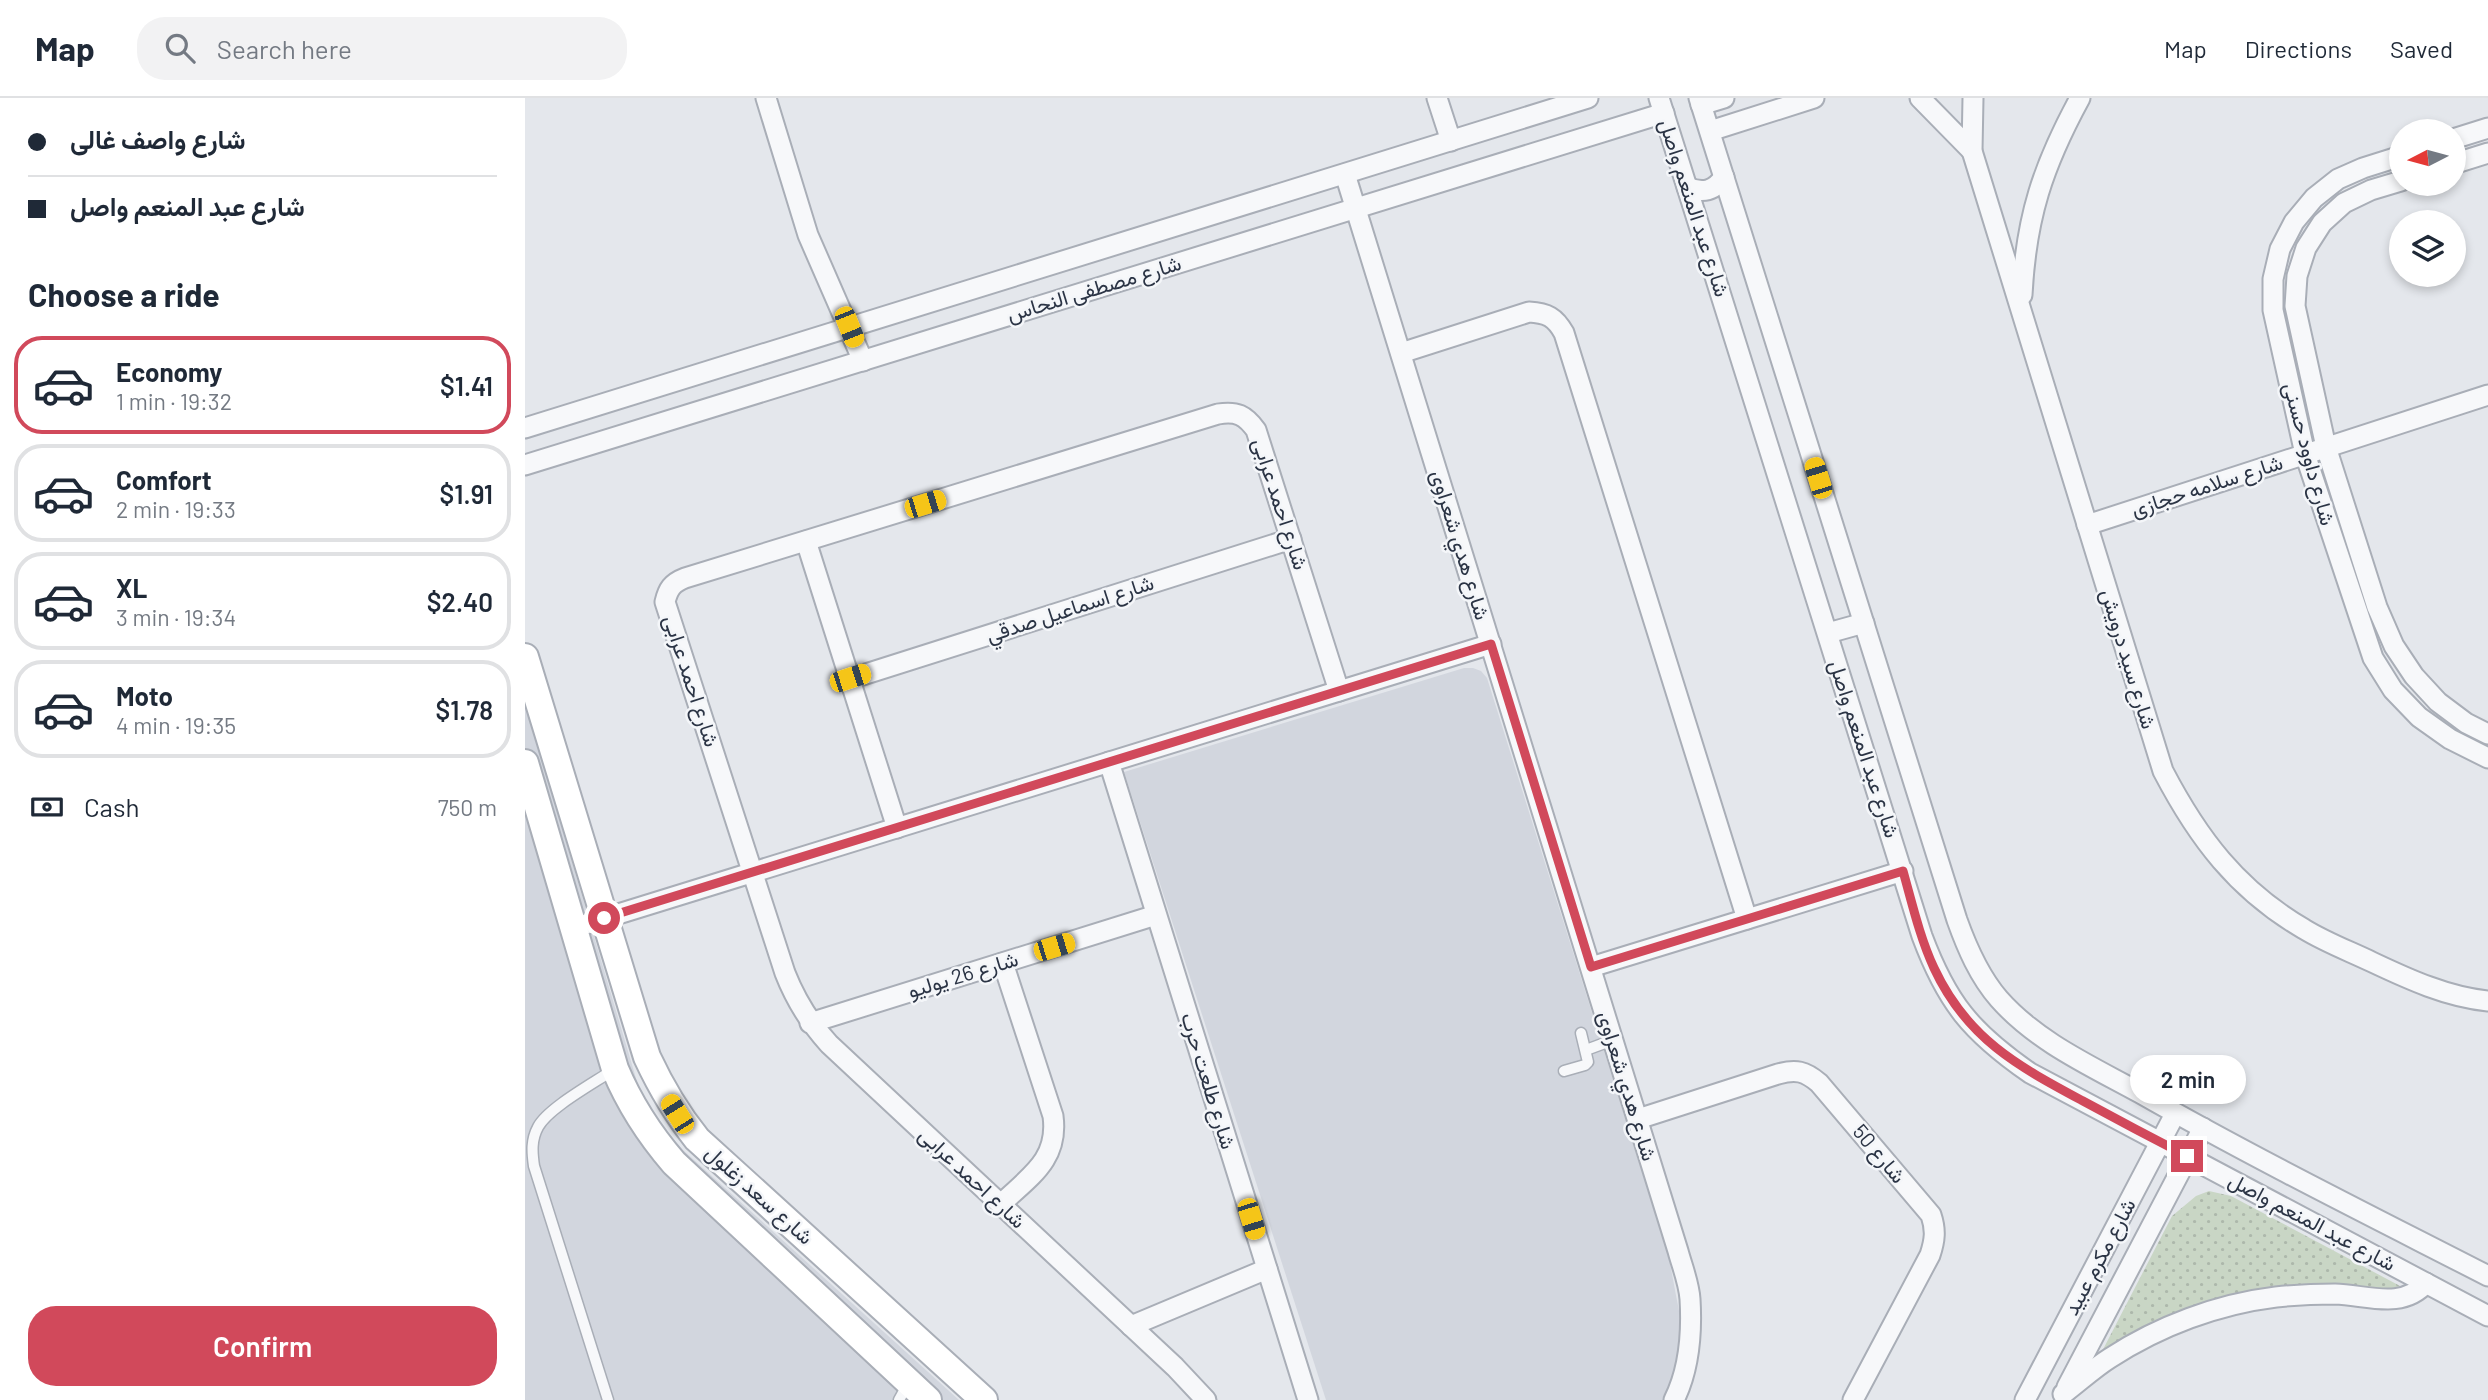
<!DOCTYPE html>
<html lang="en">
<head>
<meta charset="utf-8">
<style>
  body { margin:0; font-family:Barlow,Vazirmatn,sans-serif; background:#f2f2f3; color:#1f2937; height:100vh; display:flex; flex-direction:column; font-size:26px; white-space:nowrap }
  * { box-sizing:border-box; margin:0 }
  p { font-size:23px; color:#747a83 }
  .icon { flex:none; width:38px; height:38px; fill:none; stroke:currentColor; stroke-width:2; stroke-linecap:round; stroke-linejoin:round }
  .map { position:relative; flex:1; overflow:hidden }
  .panel { display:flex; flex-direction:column; background:#fff; width:525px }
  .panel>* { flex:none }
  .top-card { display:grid; align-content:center; height:154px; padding:0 28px; background:#fff }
  .needle { width:46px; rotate:264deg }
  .buttons { position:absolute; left:1864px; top:21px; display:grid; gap:14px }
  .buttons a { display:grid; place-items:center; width:77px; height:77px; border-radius:50%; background:#fff; box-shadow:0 4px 10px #0003; font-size:35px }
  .end { position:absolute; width:32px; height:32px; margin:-16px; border:9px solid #d1495b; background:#fff; box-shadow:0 0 0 4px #fff }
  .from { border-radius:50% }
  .bubble { position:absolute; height:49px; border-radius:24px; background:#fff; box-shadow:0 4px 10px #0003; font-size:23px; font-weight:600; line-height:49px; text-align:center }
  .car { position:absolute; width:21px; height:42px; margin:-21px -10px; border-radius:9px; box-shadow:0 0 5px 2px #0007; background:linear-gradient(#f5c518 24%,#345 0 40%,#f5c518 0 76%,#345 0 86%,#f5c518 0) }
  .top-card b { display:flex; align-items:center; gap:24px; height:66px; font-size:26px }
  .top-card b+b { border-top:2px solid #e0e1e3 }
  .top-card i { width:18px; height:18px; background:#1f2937 }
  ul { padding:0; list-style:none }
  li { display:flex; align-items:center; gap:21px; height:98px; margin:0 14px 10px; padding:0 14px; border:4px solid #e0e1e3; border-radius:28px }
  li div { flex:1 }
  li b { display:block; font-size:26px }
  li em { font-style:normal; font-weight:600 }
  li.on { border-color:#d1495b }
  li>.icon { width:63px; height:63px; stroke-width:1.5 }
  h2 { padding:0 28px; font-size:32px; line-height:84px }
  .pay { display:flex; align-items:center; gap:18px; height:77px; padding:0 28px; font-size:26px }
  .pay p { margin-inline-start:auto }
  .cta { display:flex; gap:14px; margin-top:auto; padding:14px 28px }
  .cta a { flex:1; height:80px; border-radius:28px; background:#d1495b; color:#fff; font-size:28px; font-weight:600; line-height:80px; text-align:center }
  header { display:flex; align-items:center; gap:42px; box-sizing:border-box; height:98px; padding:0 35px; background:#fff; border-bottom:2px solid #e0e1e3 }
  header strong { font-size:33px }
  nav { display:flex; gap:38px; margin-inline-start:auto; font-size:24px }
  .search { width:490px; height:63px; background:#f2f2f3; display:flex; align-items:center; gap:18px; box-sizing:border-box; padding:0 24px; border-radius:28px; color:#747a83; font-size:26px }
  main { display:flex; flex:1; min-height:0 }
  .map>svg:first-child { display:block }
</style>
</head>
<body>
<header>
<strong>Map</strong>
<div class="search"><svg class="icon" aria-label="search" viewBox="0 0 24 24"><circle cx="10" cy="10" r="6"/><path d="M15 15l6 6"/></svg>Search here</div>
<nav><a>Map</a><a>Directions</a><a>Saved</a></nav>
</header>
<main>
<section class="panel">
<div class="top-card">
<b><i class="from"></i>شارع واصف غالى</b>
<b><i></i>شارع عبد المنعم واصل</b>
</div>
<h2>Choose a ride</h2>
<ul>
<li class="on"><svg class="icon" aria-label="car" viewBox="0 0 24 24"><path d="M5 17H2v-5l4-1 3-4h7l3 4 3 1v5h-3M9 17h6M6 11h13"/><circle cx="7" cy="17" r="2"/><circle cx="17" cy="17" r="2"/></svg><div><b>Economy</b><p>1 min · 19:32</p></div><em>$1.41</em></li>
<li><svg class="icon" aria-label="car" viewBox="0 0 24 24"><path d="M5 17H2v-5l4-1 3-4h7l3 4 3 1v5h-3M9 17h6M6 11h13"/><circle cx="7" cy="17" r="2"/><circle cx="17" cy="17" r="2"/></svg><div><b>Comfort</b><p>2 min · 19:33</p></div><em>$1.91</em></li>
<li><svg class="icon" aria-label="car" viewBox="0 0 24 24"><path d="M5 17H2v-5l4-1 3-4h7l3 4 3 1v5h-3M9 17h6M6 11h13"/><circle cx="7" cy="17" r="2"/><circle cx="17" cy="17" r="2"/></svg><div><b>XL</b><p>3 min · 19:34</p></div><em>$2.40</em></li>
<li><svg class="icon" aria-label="car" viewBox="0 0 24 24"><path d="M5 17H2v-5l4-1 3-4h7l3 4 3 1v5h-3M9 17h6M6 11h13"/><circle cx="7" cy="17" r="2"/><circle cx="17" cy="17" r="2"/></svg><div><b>Moto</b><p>4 min · 19:35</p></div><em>$1.78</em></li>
</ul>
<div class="pay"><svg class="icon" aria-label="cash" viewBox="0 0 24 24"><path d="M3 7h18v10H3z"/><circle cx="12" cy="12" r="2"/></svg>Cash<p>750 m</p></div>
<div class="cta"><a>Confirm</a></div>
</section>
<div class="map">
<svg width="1963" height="1302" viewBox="0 0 1963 1302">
  <defs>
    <pattern id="grass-dots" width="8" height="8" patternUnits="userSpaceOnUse" patternTransform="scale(1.75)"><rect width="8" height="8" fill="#c9d6c5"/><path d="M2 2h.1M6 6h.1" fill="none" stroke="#adb8ab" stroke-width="1.8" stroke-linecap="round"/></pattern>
  </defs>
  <rect width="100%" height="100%" fill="#e4e7ec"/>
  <g fill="#d2d6de">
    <polygon points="939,570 948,570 956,573 962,580 1144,1160 1157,1229 1154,1259 1139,1302 801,1302 599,674"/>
    <polygon points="0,605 113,987 123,1007 135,1026 158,1052 434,1302 0,1302"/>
  </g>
  <polygon fill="url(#grass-dots)" points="1684,1093 1706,1098 1877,1189 1864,1191 1857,1198 1729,1196 1571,1265 1647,1118 1671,1098"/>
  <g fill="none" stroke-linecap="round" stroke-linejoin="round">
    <defs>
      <g id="lane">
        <polyline points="1061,952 1088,942"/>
        <polyline points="1039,973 1060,967 1063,964 1056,935"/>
        <path d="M83 1302 9 1068C7 1054 6 1042 13 1029 23 1010 69 985 88 972"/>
        <polyline points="374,1302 384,1284"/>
      </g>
      <g id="street">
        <polyline points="241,0 283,137 338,263"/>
        <polyline points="912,0 926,43"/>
        <path d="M1134 0 1397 838C1422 905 1446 934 1505 975L1963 1218"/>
        <path d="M1174 0 1432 822C1442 850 1454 878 1474 901 1512 944 1566 968 1615 995 1729 1060 1846 1118 1963 1178"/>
        <polyline points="1395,0 1447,53"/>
        <path d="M1448 0 1447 53 1638 673C1673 740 1712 792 1779 831 1800 844 1824 853 1847 864 1883 881 1922 899 1963 903"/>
        <polyline points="1176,7 1199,0"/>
        <polyline points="1185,33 1289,0"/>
        <polyline points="1928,41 1963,30"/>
        <polyline points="1876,58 1838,70 1813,81 1789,100 1769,124 1755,151 1748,181 1748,212 1780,356 1848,560 1868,592 1894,619 1925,641 1963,660"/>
        <polyline points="1928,66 1963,55"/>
        <path d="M820 76 1153 1153C1157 1168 1164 1185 1165 1201 1167 1234 1164 1272 1149 1302"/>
        <polyline points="1876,83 1846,92 1819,105 1797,125 1781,150 1772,178 1770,208 1801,349 1852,509 1869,548 1889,578 1913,604 1941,625 1963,636"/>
        <path d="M1162 89C1178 96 1189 93 1199 79"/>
        <path d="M1497 197C1501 119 1518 68 1555 0"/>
        <path d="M876 255 1004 214C1022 215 1030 219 1039 235L1222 821"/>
        <polyline points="0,330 1063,0"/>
        <polyline points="0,367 1139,15"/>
        <polyline points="1562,427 1963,297"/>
        <polyline points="281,443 372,730"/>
        <polyline points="1303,535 1339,525"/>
        <polyline points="325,581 766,441"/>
        <polyline points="584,664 783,1302"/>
        <polyline points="48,830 966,546"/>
        <polyline points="1066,869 1378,773"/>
        <polyline points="285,925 631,817"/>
        <path d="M1113 1021 1253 976C1271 971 1280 973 1294 985L1406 1117C1411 1132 1410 1142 1405 1157L1328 1302"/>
        <path d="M476 1106C504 1079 534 1062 528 1018L478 865"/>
        <polyline points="606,1228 742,1171"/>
        <polyline points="1542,1289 1678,1030"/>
        <path d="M1538 1296C1554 1284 1569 1270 1585 1260 1634 1228 1693 1206 1751 1199 1770 1197 1791 1196 1810 1196 1842 1197 1877 1212 1901 1185"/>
        <path d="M681 1302 650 1269 304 946C284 924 271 903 260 875L140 504C143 491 147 485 160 480L693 316C712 313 720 317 731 332L814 593"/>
        <polyline points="1500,1302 1650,1016"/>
      </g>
      <g id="secondary">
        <path d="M0 559 122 959C136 989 151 1015 172 1041L459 1302"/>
        <path d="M0 665 90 971C105 1007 124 1036 149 1065L403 1302"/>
      </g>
    </defs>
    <use href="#lane" stroke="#a9aeb7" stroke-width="13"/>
    <use href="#street" stroke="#a9aeb7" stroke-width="23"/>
    <use href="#secondary" stroke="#a9aeb7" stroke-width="30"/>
    <use href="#lane" stroke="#f7f8fa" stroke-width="10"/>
    <use href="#street" stroke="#f7f8fa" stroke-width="19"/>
    <use href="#secondary" stroke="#fff" stroke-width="26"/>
  </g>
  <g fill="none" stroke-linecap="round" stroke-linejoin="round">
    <path stroke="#d1495b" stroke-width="9" d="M79 820 966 546 1066 869 1378 773C1387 805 1395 840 1409 870 1442 941 1493 968 1558 1003 1593 1022 1627 1040 1662 1058"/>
  </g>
  <g text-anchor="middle" stroke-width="5" stroke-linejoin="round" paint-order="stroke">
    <g font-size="21" fill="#2b3445" stroke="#f4f6f9">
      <text transform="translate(1169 110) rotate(72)" y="7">شارع عبد المنعم واصل</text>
      <text transform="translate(569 191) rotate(-17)" y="7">شارع مصطفى النحاس</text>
      <text transform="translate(1784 356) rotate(75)" y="7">شارع داوود حسنى</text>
      <text transform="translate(1682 388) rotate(-18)" y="7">شارع سلامه حجازى</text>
      <text transform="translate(755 406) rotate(72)" y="7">شارع احمد عرابى</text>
      <text transform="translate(935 447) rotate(73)" y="7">شارع هدي شعراوى</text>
      <text transform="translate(545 511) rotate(-18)" y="7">شارع اسماعيل صدقي</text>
      <text transform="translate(1603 561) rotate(73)" y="7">شارع سيد درويش</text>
      <text transform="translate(166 583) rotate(72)" y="7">شارع احمد عرابى</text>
      <text transform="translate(1339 651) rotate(72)" y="7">شارع عبد المنعم واصل</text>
      <text transform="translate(438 877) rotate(-17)" y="7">شارع 26 يوليو</text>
      <text transform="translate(683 983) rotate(73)" y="7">شارع طلعت حرب</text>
      <text transform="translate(1102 988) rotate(73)" y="7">شارع هدي شعراوى</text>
      <text transform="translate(1354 1056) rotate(50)" y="7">شارع 50</text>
      <text transform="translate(447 1080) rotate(43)" y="7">شارع احمد عرابى</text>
      <text transform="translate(234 1097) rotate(42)" y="7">شارع سعد زغلول</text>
      <text transform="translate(1787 1124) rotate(28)" y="7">شارع عبد المنعم واصل</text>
      <text transform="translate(1575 1159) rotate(-62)" y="7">شارع مكرم عبيد</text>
    </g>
  </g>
</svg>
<div class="buttons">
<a><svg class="needle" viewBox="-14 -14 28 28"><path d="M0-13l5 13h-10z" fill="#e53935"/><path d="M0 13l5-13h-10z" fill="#747a83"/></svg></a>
<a><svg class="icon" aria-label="layers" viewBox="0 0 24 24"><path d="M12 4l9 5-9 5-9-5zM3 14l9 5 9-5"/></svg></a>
</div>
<i class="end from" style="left:79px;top:820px"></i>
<i class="end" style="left:1662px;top:1058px"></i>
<div class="bubble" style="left:1605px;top:957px;width:116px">2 min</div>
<i class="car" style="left:324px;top:229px;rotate:158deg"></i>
<i class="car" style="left:1293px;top:380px;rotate:343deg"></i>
<i class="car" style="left:400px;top:406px;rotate:73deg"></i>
<i class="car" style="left:325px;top:580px;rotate:72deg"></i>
<i class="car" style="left:529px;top:849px;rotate:73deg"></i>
<i class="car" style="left:152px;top:1016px;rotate:328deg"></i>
<i class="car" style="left:726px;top:1121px;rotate:163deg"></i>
</div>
</main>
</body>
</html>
